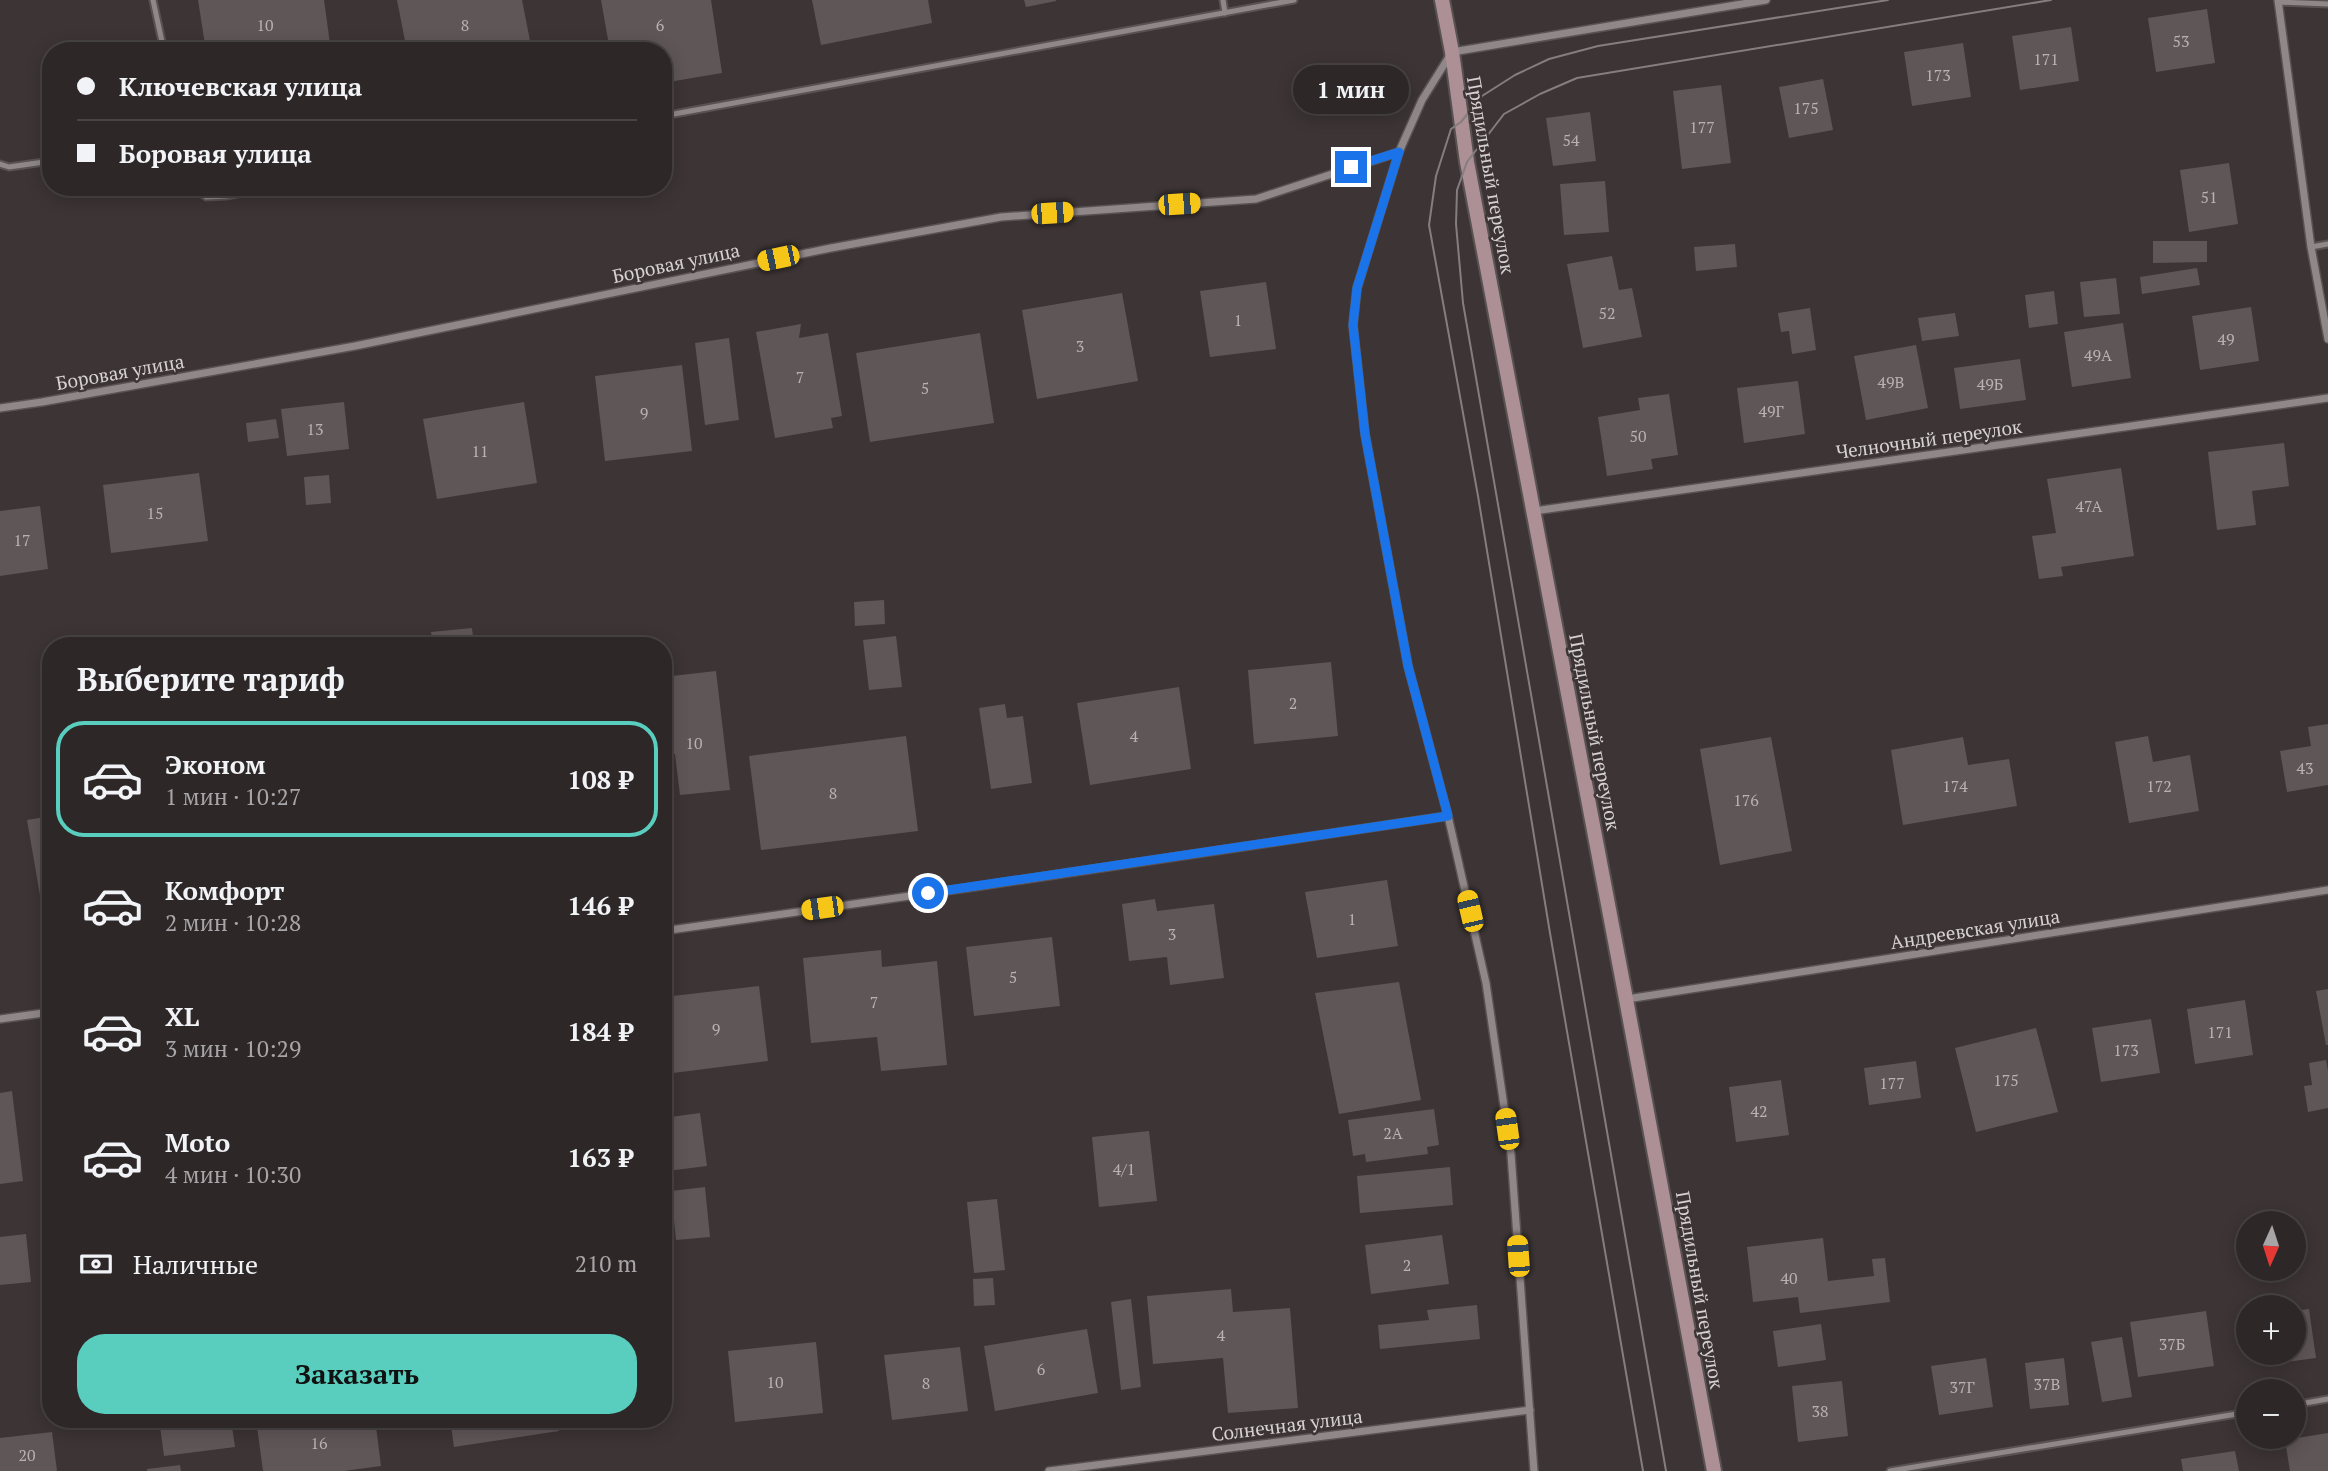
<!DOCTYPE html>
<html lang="ru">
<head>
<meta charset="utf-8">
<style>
  body { margin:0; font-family:"PT Serif",serif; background:#393334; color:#f1f3f6; height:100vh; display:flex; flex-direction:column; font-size:26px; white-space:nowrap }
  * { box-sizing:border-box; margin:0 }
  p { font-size:23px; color:#a7a5a8 }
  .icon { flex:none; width:38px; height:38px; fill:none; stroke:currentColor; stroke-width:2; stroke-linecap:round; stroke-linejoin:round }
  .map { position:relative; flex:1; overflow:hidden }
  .side { position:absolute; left:42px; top:637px; width:630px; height:791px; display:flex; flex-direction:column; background:#2d2728; border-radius:28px; box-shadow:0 4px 18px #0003,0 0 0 2px #484445 }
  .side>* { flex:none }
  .guide { position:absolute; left:42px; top:42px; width:630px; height:154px; border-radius:28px; box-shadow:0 4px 18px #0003,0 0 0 2px #484445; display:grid; align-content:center; height:154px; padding:0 35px; background:#2d2728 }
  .needle { width:46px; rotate:183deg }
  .tools { position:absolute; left:2236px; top:1211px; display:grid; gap:14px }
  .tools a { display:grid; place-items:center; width:70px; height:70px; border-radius:50%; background:#2d2728; box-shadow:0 4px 18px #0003,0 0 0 2px #484445; font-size:35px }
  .end { position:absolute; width:32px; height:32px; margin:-16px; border:9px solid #1a73e8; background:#fff; box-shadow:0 0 0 4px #fff }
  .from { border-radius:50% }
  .bubble { position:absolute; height:49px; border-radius:24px; background:#2d2728; box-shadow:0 4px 18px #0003,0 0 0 2px #484445; font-size:23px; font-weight:700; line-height:49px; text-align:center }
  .car { position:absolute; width:21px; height:42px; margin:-21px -10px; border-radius:9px; box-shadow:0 0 5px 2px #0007; background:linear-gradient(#f5c518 24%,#345 0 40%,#f5c518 0 76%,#345 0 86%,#f5c518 0) }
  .guide b { display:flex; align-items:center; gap:24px; height:66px; font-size:26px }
  .guide b+b { border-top:2px solid #484445 }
  .guide i { width:18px; height:18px; background:#f1f3f6 }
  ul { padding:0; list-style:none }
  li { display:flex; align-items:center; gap:21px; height:116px; margin:0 14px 10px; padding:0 21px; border:4px solid transparent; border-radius:28px }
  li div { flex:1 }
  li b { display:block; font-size:26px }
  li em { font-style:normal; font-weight:700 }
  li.selected { border-color:#59cebe }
  li>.icon { width:63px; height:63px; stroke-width:1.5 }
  h2 { padding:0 35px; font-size:32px; line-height:84px }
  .pay { display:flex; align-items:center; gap:18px; height:77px; padding:0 35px; font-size:26px }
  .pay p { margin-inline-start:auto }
  .cta { display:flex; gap:14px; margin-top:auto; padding:14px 35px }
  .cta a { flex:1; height:80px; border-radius:28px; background:#59cebe; color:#111; font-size:28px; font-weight:700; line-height:80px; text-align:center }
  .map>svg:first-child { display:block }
</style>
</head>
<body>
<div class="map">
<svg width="2328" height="1471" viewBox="0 0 2328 1471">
  <rect width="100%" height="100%" fill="#3c3435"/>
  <g fill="#5f5658">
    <polygon points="198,0 324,0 331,51 206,51"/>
    <polygon points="397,0 522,0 532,51 407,51"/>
    <polygon points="601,0 711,0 722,73 663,83 663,51 610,51"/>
    <polygon points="812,0 928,0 932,23 821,45"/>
    <polygon points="1024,0 1056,0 1056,1 1026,7"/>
    <polygon points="2207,9 2215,63 2156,72 2148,18"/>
    <polygon points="2071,27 2079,81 2020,90 2012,36"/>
    <polygon points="1963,43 1971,97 1912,106 1904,52"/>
    <polygon points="1823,79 1833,130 1789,138 1779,87"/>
    <polygon points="1721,85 1731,163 1682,169 1673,91"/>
    <polygon points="1590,112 1596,161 1553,166 1546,118"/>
    <polygon points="2229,163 2238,224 2189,232 2180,170"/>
    <polygon points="1605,181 1609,232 1564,235 1560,184"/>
    <polygon points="2153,241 2207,241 2207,262 2153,263"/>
    <polygon points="1735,244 1737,267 1696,271 1694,247"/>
    <polygon points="1612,256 1619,290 1632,288 1642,337 1583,348 1567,264"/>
    <polygon points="2197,268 2200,285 2142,294 2140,277"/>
    <polygon points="2116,278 2120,314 2084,317 2080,282"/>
    <polygon points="1266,282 1276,349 1210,357 1200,291"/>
    <polygon points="2054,291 2058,324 2029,328 2025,295"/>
    <polygon points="1122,293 1138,381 1037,399 1022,310"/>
    <polygon points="2251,307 2259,361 2200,370 2192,316"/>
    <polygon points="1810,308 1816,350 1792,354 1789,331 1781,332 1778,313"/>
    <polygon points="1955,313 1959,336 1922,341 1918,318"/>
    <polygon points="2123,323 2131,378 2072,387 2064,332"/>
    <polygon points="801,324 799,338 828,333 842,416 831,418 833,428 775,438 756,332"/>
    <polygon points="980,333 994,423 870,442 856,353"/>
    <polygon points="729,338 739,420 705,425 695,343"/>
    <polygon points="1916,345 1928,408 1866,420 1854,356"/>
    <polygon points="2020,359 2026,400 1960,409 1954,368"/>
    <polygon points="682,365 692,451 605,461 595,376"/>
    <polygon points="1798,381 1805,434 1744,443 1737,388"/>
    <polygon points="1669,394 1678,455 1651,459 1653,469 1607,476 1598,417 1640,410 1638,398"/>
    <polygon points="344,402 349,449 287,456 281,409"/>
    <polygon points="524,402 537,483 437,499 423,419"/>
    <polygon points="276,419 279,438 248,442 246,423"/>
    <polygon points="2284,443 2289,486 2252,491 2256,525 2217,530 2208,452"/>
    <polygon points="2121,468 2134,556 2061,567 2063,576 2039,579 2032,536 2056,533 2047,479"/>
    <polygon points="199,473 208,541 111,553 103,485"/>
    <polygon points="329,475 331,503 306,505 304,477"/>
    <polygon points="40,506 48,569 0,576 0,511"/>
    <polygon points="884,600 885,624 855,626 854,602"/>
    <polygon points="472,628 474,646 433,646 431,632"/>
    <polygon points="896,636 902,687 869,690 863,640"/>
    <polygon points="1331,662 1338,736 1254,744 1248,670"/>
    <polygon points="716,671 730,790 680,795 675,754 663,756 663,731 669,730 663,677"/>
    <polygon points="1179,687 1191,769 1090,785 1077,703"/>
    <polygon points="1005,704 1007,718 1023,716 1032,783 991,789 979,708"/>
    <polygon points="2328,724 2328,785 2287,792 2280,751 2311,746 2308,727"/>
    <polygon points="906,736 918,831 761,850 749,756"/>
    <polygon points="2148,736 2153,762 2190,755 2199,811 2129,823 2115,742"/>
    <polygon points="1771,737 1792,851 1720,865 1700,749"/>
    <polygon points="1963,737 1968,765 2009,759 2017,806 1903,825 1891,750"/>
    <polygon points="51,816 51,906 42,907 27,820"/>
    <polygon points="1387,880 1398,946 1317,958 1305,892"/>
    <polygon points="1155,899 1157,911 1214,904 1224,978 1170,985 1167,957 1129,961 1122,904"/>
    <polygon points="1052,937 1060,1006 974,1016 966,947"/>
    <polygon points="881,950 882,967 937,961 947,1065 881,1071 877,1037 811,1043 803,958"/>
    <polygon points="1399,982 1421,1100 1339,1114 1315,993"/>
    <polygon points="759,986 768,1061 673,1073 664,997"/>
    <polygon points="2328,989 2328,1045 2326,1045 2316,991"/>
    <polygon points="2245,1000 2253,1055 2195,1064 2187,1009"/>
    <polygon points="2151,1019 2160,1073 2101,1082 2092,1028"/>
    <polygon points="2036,1028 2058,1112 1976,1132 1955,1048"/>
    <polygon points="2326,1060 2328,1071 2328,1108 2308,1112 2304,1086 2312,1085 2309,1063"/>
    <polygon points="1916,1061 1921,1098 1869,1105 1864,1068"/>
    <polygon points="1781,1080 1789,1135 1736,1142 1729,1087"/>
    <polygon points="12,1091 23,1181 0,1184 0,1093"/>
    <polygon points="1434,1109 1439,1145 1427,1147 1428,1154 1366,1162 1365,1154 1353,1156 1348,1120"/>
    <polygon points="700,1113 707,1166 667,1171 663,1146 663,1118"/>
    <polygon points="1149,1131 1157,1201 1099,1207 1092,1137"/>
    <polygon points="1450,1167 1453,1205 1360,1213 1357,1176"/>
    <polygon points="705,1187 710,1237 676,1240 671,1191"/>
    <polygon points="997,1199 1005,1270 974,1273 967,1202"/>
    <polygon points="26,1234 31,1282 0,1285 0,1237"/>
    <polygon points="1442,1235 1449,1284 1371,1294 1365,1245"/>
    <polygon points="1823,1238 1828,1281 1874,1276 1872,1259 1885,1258 1890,1302 1800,1313 1798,1297 1753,1302 1747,1247"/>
    <polygon points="993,1278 995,1305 974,1306 973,1279"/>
    <polygon points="1231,1289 1233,1312 1290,1308 1298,1408 1228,1413 1223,1358 1153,1364 1147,1296"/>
    <polygon points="1131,1299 1141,1387 1121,1390 1111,1302"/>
    <polygon points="1477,1305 1480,1339 1380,1349 1378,1325 1429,1320 1427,1310"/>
    <polygon points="2309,1309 2316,1358 2262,1365 2260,1353 2294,1353 2294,1311"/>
    <polygon points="2206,1311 2214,1366 2138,1377 2130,1322"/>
    <polygon points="1821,1324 1826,1360 1778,1367 1773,1331"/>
    <polygon points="1087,1329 1098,1393 995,1411 984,1346"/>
    <polygon points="2122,1337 2132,1397 2102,1402 2091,1342"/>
    <polygon points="816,1342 823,1413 735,1422 728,1351"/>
    <polygon points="960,1347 968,1411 892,1420 884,1355"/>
    <polygon points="1986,1358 1993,1407 1939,1415 1931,1366"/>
    <polygon points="2064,1358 2069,1405 2030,1409 2025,1363"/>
    <polygon points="1842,1381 1848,1436 1798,1442 1792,1386"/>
    <polygon points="159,1419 231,1419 235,1447 164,1456"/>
    <polygon points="256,1419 375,1419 381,1466 344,1471 263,1471"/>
    <polygon points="450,1419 557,1419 559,1431 454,1447"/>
    <polygon points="52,1432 57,1471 0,1471 0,1438"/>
    <polygon points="2328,1433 2328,1471 2290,1471 2285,1440"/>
    <polygon points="2235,1451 2239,1471 2183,1471 2181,1459"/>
    <polygon points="180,1465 181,1471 147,1471 147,1469"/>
  </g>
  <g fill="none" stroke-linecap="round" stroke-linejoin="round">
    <defs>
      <g id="lane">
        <polyline points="153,0 164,51"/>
        <polyline points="1223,0 1225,13"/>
        <polyline points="2278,2 2328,4"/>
        <polyline points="663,116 1294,0"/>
        <polyline points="0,164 9,167 51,161"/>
        <polyline points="193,187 206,197 226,196 275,187"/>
        <polyline points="2311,247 2328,244"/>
        <polyline points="2294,1405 2328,1399"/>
        <polyline points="1890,1471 2249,1412"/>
      </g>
      <g id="street">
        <polyline points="2278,0 2311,247 2328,339"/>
        <polyline points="0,408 42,402 355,346 831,248 1001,217 1256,199 1399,152"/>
        <polyline points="1534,511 2328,398"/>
        <polyline points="663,931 980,886 1448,816"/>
        <polyline points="1627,999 2328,890"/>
        <polyline points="0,1019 51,1012"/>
        <polyline points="1049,1471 1530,1410"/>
        <polyline points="1534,1471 1511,1154 1486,983 1448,816 1408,666 1365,434 1353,325 1357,288 1399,152 1422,100 1452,52 1766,0"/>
      </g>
      <polyline id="secondary" points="1442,0 1452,52 1467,162 1626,999 1714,1471"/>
    </defs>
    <use href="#lane" stroke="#595253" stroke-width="9"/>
    <use href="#street" stroke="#595253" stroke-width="10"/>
    <use href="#secondary" stroke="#595253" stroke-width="18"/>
    <use href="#lane" stroke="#908789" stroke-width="5"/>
    <use href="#street" stroke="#908789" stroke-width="7"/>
    <use href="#secondary" stroke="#ad8f96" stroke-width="14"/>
    <g stroke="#847e7f" stroke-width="2">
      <polyline points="1643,1471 1550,933 1478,496 1429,225 1436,176 1451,129 1461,122 1482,96 1515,75 1549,59 1598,46 1888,0"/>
      <polyline points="1666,1471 1463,303 1456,224 1457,190 1467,162 1504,114 1540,94 1577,78 2051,0"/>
    </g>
  </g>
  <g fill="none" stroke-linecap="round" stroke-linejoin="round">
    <polyline stroke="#1a73e8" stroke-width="9" points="928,893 1448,816 1408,666 1365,434 1353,325 1357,288 1399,152 1351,167"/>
  </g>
  <g text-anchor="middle" stroke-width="5" stroke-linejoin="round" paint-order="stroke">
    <g font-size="16" fill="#b8b2b4">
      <text x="265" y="31">10</text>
      <text x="465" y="31">8</text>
      <text x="660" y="31">6</text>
      <text x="2181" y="47">53</text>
      <text x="2046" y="65">171</text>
      <text x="1938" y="81">173</text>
      <text x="1806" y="114">175</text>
      <text x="1702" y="133">177</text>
      <text x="1571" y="146">54</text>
      <text x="2209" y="203">51</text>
      <text x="1607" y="319">52</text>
      <text x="1238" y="326">1</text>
      <text x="2226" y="345">49</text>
      <text x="1080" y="352">3</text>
      <text x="2098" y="361">49А</text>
      <text x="800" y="383">7</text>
      <text x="1891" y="388">49В</text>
      <text x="1990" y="390">49Б</text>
      <text x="925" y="394">5</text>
      <text x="1771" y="417">49Г</text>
      <text x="644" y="419">9</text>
      <text x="315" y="435">13</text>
      <text x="1638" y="442">50</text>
      <text x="480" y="457">11</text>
      <text x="2089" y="512">47А</text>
      <text x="155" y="519">15</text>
      <text x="22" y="546">17</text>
      <text x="1293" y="709">2</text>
      <text x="1134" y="742">4</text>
      <text x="694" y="749">10</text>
      <text x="2305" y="774">43</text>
      <text x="1955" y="792">174</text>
      <text x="2159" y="792">172</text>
      <text x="833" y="799">8</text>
      <text x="1746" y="806">176</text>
      <text x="1352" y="925">1</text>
      <text x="1172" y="940">3</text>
      <text x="1013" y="983">5</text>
      <text x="874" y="1008">7</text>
      <text x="716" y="1035">9</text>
      <text x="2220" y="1038">171</text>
      <text x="2126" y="1056">173</text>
      <text x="2006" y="1086">175</text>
      <text x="1892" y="1089">177</text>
      <text x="1759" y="1117">42</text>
      <text x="1393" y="1139">2А</text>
      <text x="1124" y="1175">4/1</text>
      <text x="1407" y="1271">2</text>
      <text x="1789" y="1284">40</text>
      <text x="1221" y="1341">4</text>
      <text x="2172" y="1350">37Б</text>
      <text x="1041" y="1375">6</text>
      <text x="775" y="1388">10</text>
      <text x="926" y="1389">8</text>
      <text x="2047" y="1390">37В</text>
      <text x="1962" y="1393">37Г</text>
      <text x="1820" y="1417">38</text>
      <text x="319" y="1449">16</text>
      <text x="27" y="1461">20</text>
    </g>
    <g font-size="19" fill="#d6d1d2" stroke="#3c3435">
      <text transform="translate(1491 175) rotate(80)" y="7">Прядильный переулок</text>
      <text transform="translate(676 263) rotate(-12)" y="7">Боровая улица</text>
      <text transform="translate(120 372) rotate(-10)" y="7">Боровая улица</text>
      <text transform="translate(1929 439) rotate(-8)" y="7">Челночный переулок</text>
      <text transform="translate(1595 732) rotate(79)" y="7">Прядильный переулок</text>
      <text transform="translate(1975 929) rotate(-9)" y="7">Андреевская улица</text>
      <text transform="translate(1700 1290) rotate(80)" y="7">Прядильный переулок</text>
      <text transform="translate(1287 1425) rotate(-7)" y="7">Солнечная улица</text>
    </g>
  </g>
</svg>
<div class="tools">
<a><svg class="needle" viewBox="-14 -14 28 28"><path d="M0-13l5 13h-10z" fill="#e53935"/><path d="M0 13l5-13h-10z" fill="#a7a5a8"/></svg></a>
<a>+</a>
<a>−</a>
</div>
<i class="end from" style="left:928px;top:893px"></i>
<i class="end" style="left:1351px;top:167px"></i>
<div class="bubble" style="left:1293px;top:65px;width:116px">1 мин</div>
<i class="car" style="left:1179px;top:204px;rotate:86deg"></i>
<i class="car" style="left:1052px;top:213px;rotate:86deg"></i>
<i class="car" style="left:778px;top:258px;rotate:258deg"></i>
<i class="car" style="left:822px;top:908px;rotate:262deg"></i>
<i class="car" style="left:1470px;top:911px;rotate:347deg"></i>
<i class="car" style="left:1507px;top:1129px;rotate:352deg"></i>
<i class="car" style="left:1518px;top:1256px;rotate:356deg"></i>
<div class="guide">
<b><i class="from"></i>Ключевская улица</b>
<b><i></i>Боровая улица</b>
</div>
<section class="side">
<h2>Выберите тариф</h2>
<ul>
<li class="selected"><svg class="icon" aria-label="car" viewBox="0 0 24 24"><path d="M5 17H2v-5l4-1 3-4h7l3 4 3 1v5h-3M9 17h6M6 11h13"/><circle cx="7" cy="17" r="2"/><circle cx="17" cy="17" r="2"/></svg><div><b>Эконом</b><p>1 мин · 10:27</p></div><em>108 ₽</em></li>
<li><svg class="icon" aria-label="car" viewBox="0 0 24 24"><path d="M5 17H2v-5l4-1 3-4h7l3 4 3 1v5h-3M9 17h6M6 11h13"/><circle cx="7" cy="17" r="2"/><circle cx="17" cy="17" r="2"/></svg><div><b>Комфорт</b><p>2 мин · 10:28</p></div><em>146 ₽</em></li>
<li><svg class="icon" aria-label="car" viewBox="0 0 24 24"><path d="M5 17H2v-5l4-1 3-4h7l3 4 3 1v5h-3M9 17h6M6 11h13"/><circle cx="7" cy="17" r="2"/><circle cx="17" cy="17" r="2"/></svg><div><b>XL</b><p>3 мин · 10:29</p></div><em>184 ₽</em></li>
<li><svg class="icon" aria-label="car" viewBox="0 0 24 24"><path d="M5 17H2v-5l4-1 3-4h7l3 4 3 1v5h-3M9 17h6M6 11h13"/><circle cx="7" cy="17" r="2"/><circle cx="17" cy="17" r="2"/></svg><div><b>Moto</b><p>4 мин · 10:30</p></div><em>163 ₽</em></li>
</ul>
<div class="pay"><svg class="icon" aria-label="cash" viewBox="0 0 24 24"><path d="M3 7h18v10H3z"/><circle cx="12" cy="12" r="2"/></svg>Наличные<p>210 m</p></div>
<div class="cta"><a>Заказать</a></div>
</section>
</div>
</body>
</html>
